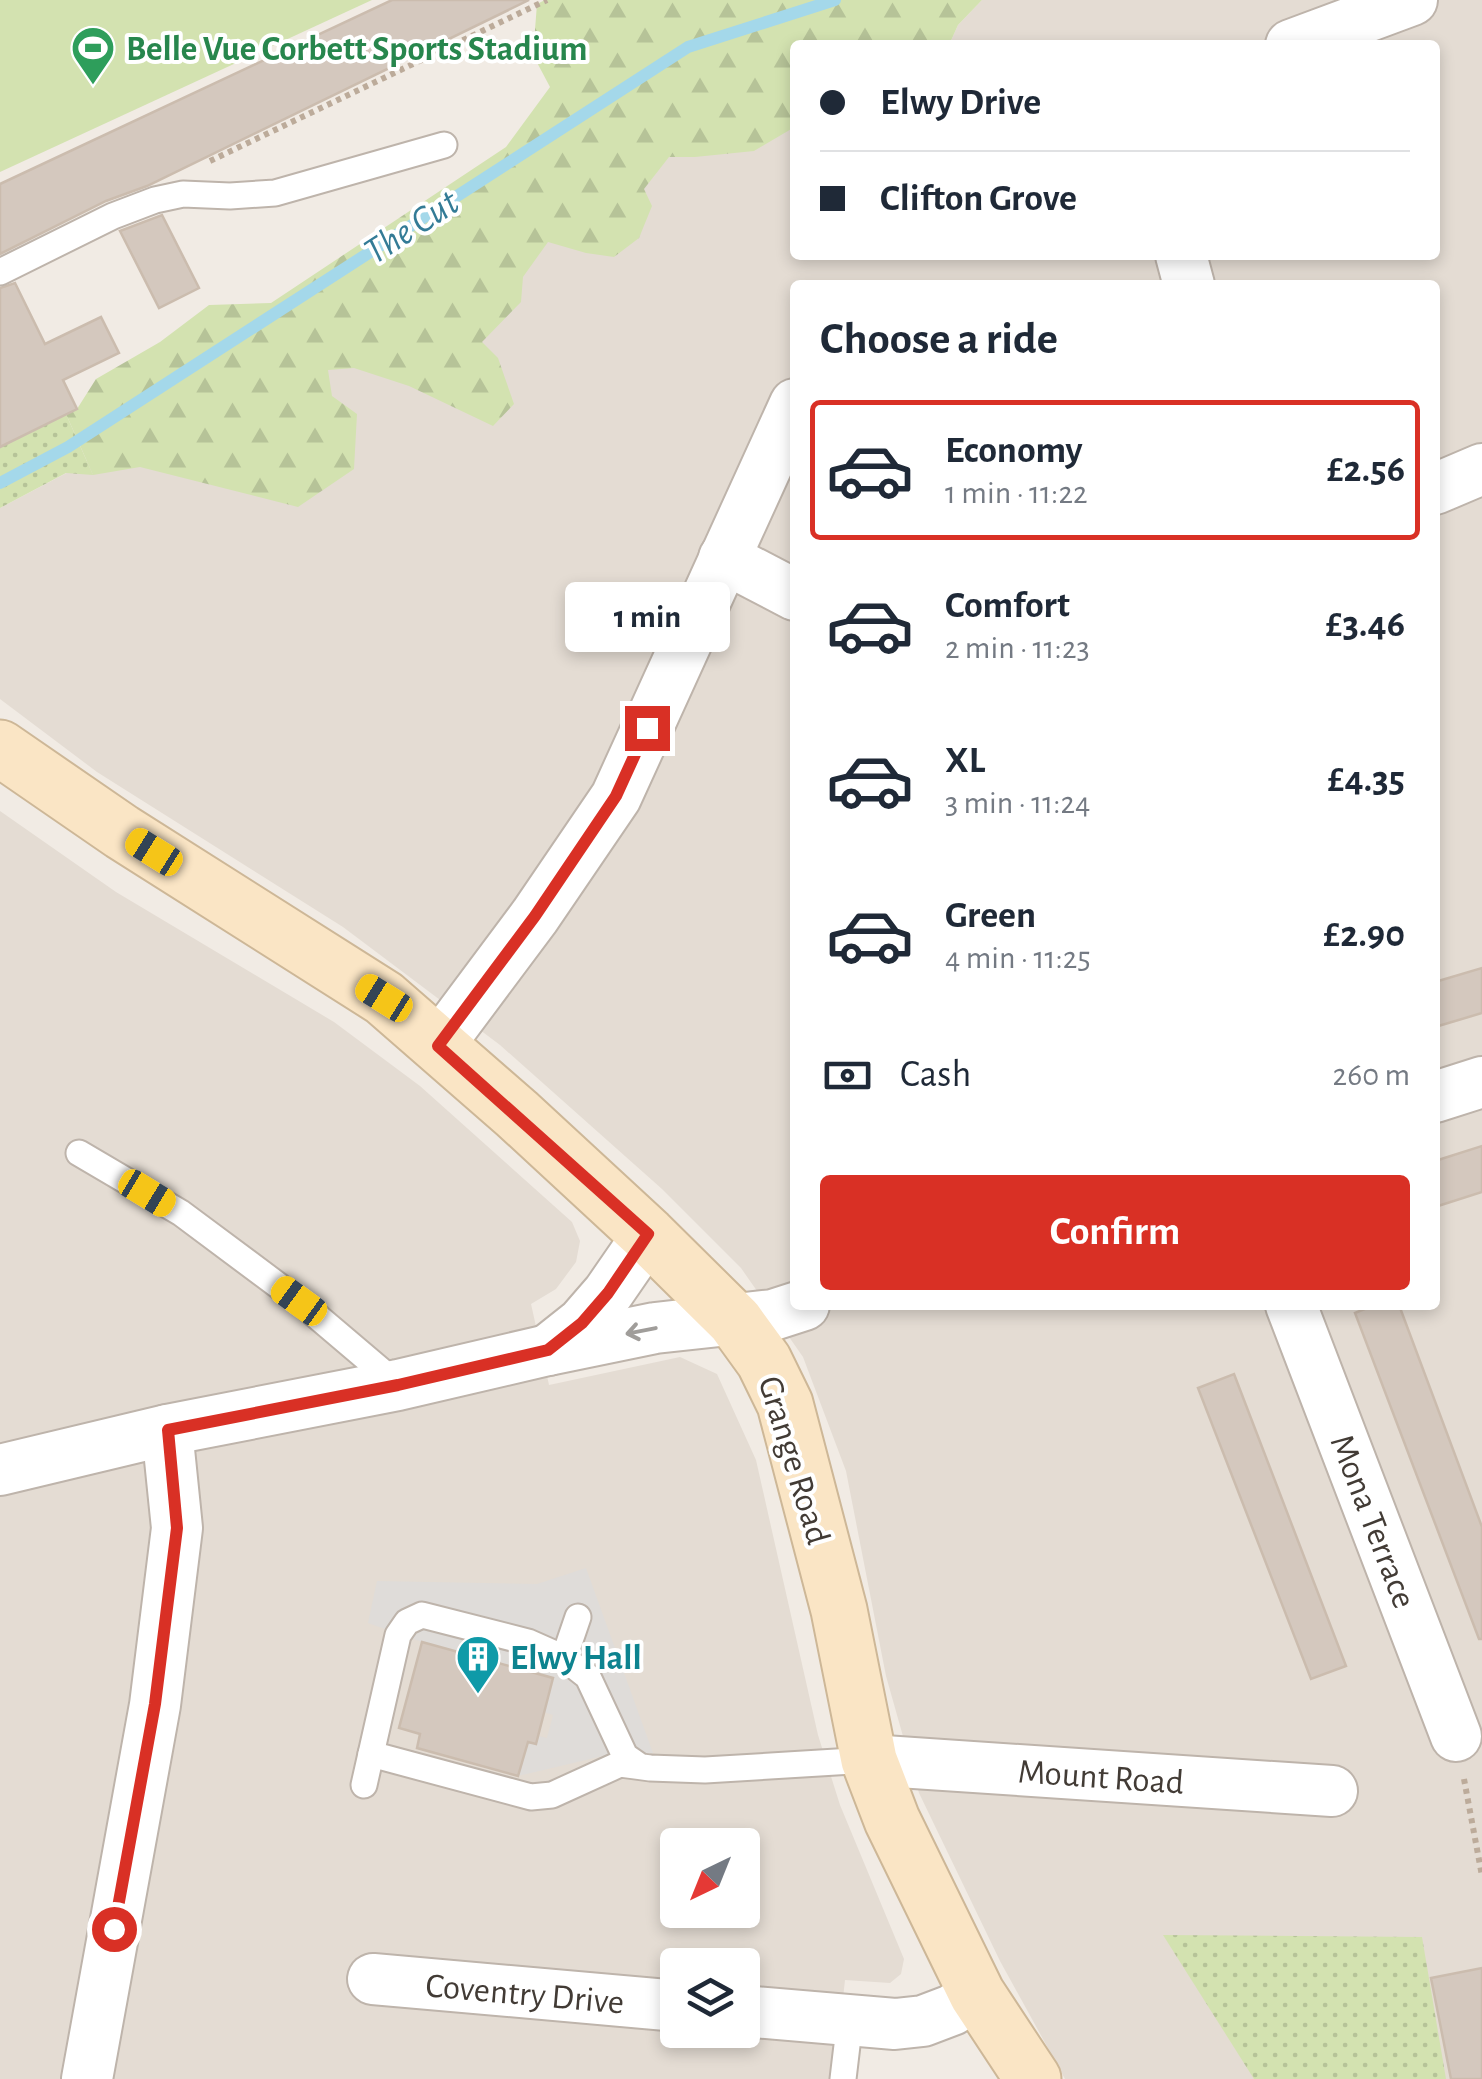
<!DOCTYPE html>
<html lang="en">
<head>
<meta charset="utf-8">
<style>
  body { margin:0; font-family:"Alegreya Sans",sans-serif; background:#f2f2f3; color:#1f2937; height:100vh; display:flex; flex-direction:column; font-size:38px; white-space:nowrap }
  * { box-sizing:border-box; margin:0 }
  p { font-size:32px; color:#747a83 }
  .icon { flex:none; width:55px; height:55px; fill:none; stroke:currentColor; stroke-width:2; stroke-linecap:round; stroke-linejoin:round }
  .map { position:relative; flex:1; overflow:hidden }
  .panel { position:absolute; left:790px; top:280px; width:650px; height:1030px; display:flex; flex-direction:column; background:#fff; border-radius:10px; box-shadow:0 5px 15px #0003 }
  .panel>* { flex:none }
  .banner { position:absolute; left:790px; top:40px; width:650px; height:220px; border-radius:10px; box-shadow:0 5px 15px #0003; display:grid; align-content:center; height:220px; padding:0 30px; background:#fff }
  .needle { width:65px; rotate:223deg }
  .buttons { position:absolute; left:660px; top:1828px; display:grid; gap:20px }
  .buttons a { display:grid; place-items:center; width:100px; height:100px; border-radius:10px; background:#fff; box-shadow:0 5px 15px #0003; font-size:50px }
  .end { position:absolute; width:45px; height:45px; margin:-22px; border:12px solid #d93025; background:#fff; box-shadow:0 0 0 5px #fff }
  .from { border-radius:50% }
  .bubble { position:absolute; height:70px; border-radius:10px; background:#fff; box-shadow:0 5px 15px #0003; font-size:32px; font-weight:700; line-height:70px; text-align:center }
  .car { position:absolute; width:30px; height:60px; margin:-30px -15px; border-radius:12px; box-shadow:0 0 8px 2px #0007; background:linear-gradient(#f5c518 24%,#345 0 40%,#f5c518 0 76%,#345 0 86%,#f5c518 0) }
  .banner b { display:flex; align-items:center; gap:35px; height:95px; font-size:38px }
  .banner b+b { border-top:2px solid #e0e1e3 }
  .banner i { width:25px; height:25px; background:#1f2937 }
  ul { padding:0; list-style:none }
  li { display:flex; align-items:center; gap:30px; height:140px; margin:0 20px 15px; padding:0 10px; border:5px solid transparent; border-radius:10px }
  li div { flex:1 }
  li b { display:block; font-size:38px }
  li em { font-style:normal; font-weight:700 }
  li.selected { border-color:#d93025 }
  li>.icon { width:90px; height:90px; stroke-width:1.5 }
  h2 { padding:0 30px; font-size:45px; line-height:120px }
  .pay { display:flex; align-items:center; gap:25px; height:110px; padding:0 30px; font-size:38px }
  .pay p { margin-inline-start:auto }
  .button { display:flex; gap:20px; margin-top:auto; padding:20px 30px }
  .button a { flex:1; height:115px; border-radius:10px; background:#d93025; color:#fff; font-size:40px; font-weight:700; line-height:115px; text-align:center }
  .map>svg:first-child { display:block }
</style>
</head>
<body>
<div class="map">
<svg width="1482" height="2079" viewBox="0 0 1482 2079">
  <defs>
    <pattern id="grass-dots" width="8" height="8" patternUnits="userSpaceOnUse" patternTransform="scale(2.5)"><rect width="8" height="8" fill="#d3e2b0"/><path d="M2 2h.1M6 6h.1" fill="none" stroke="#b6c398" stroke-width="1.8" stroke-linecap="round"/></pattern>
    <pattern id="forest-firs" width="22" height="20" patternUnits="userSpaceOnUse" patternTransform="scale(2.5)"><rect width="22" height="20" fill="#d3e2b0"/><path d="M5 1l3.5 6h-7zM16 11l3.5 6h-7z" fill="#b6c398"/></pattern>
  </defs>
  <rect width="100%" height="100%" fill="#f1ebe4"/>
  <g fill="#e4dcd3" fill-rule="evenodd">
    <path d="M982 0H1482V2079H1065L1000 1961 919 1793 886 1676 846 1471 803 1357 741 1268 662 1189 500 1045 343 927 97 772 0 699V508L699 140 795 101V255H1435V45H949L958 25ZM795 285H1435V1305H795Z"/>
    <path d="M0 811 116 892 334 1022 420 1086 572 1222 580 1241 576 1262 556 1289 531 1304 549 1385 680 1357 717 1374 756 1460 818 1735 840 1805 904 1959 901 1974 890 1983 845 1980 834 2079H0ZM678 1845H742V1910H678ZM678 1965H742V2030H678Z"/>
  </g>
  <g fill="url(#grass-dots)">
    <polygon points="66,414 93,475 66,473 0,508 0,447"/>
    <polygon points="1163,1935 1422,1937 1446,2079 1254,2079"/>
  </g>
  <polygon fill="url(#forest-firs)" points="545,0 982,0 958,25 949,45 795,45 793,128 754,151 695,157 669,157 644,189 652,206 639,238 614,257 586,253 548,242 523,277 521,302 482,342 498,358 514,404 493,426 409,386 354,368 328,370 332,396 357,414 354,469 298,507 140,467 93,475 66,414 77,409 96,379 160,342 209,305 271,303 506,147 550,87 533,55 537,4"/>
  <polygon fill="#d3e2b0" points="0,0 372,0 0,172"/>
  <polygon fill="#dfdcd9" points="586,1568 653,1753 607,1755 518,1776 528,1742 536,1744 538,1736 547,1738 553,1715 544,1712 553,1678 422,1642 368,1623 377,1581 537,1584"/>
  <g fill="none" stroke-linecap="round" stroke-linejoin="round">
    <polyline stroke="#a4d8ea" stroke-width="12" points="0,483 68,447 688,47 835,0"/>
  </g>
  <g fill="#d4c8be" stroke="#cbbcae" stroke-width="2.5">
    <polygon points="392,0 529,0 147,186 106,201 0,254 0,184"/>
    <polygon points="162,215 199,288 159,308 120,231"/>
    <polygon points="15,283 45,344 101,317 119,353 63,380 77,409 0,447 0,288"/>
    <polygon points="1482,968 1482,1013 1435,1027 1435,982"/>
    <polygon points="1482,1146 1482,1192 1435,1207 1435,1161"/>
    <polygon points="1374,1305 1399,1305 1482,1527 1482,1639 1479,1639 1355,1313"/>
    <polygon points="1234,1374 1346,1666 1311,1679 1198,1388"/>
    <polygon points="422,1642 553,1678 536,1744 528,1742 518,1776 417,1748 420,1734 399,1728"/>
    <polygon points="1482,1968 1482,2079 1451,2079 1431,1978"/>
  </g>
  <g fill="none" stroke-linecap="round" stroke-linejoin="round">
    <defs>
      <g id="service">
        <polyline points="0,272 113,216 155,200 183,194 230,196 275,193 444,145"/>
        <polyline points="79,1153 181,1213 299,1301 398,1385"/>
        <polyline points="564,1658 578,1617"/>
        <polyline points="638,1765 625,1756 588,1677 564,1658 528,1642 422,1615 407,1622 398,1635 371,1754 531,1797 552,1795 620,1764 650,1768 705,1770 869,1760"/>
        <polyline points="364,1785 371,1754"/>
        <polyline points="843,2079 850,2020"/>
      </g>
      <g id="minor">
        <polyline points="1291,45 1412,0"/>
        <polyline points="1181,255 1189,285"/>
        <polyline points="1435,489 1482,469"/>
        <polyline points="724,558 795,595"/>
        <polyline points="438,1046 535,916 616,797 795,404"/>
        <polyline points="1435,1097 1482,1082"/>
        <polyline points="1291,1305 1456,1736"/>
        <polyline points="548,1350 582,1323 608,1293 648,1235"/>
        <polyline points="0,1470 167,1430 398,1385 548,1350 655,1328 773,1315 804,1305"/>
        <polyline points="869,1760 1332,1791"/>
        <polyline points="373,1979 678,2006"/>
        <polyline points="742,2011 895,2024 923,2021 952,2010 977,1994"/>
        <polyline points="87,2079 155,1705 177,1528 167,1430"/>
      </g>
      <polyline id="secondary" points="0,748 122,832 384,998 517,1114 648,1235 735,1321 764,1361 785,1404 839,1610 869,1760 892,1820 977,1994 1033,2079"/>
    </defs>
    <use href="#service" stroke="#beb4ab" stroke-width="29"/>
    <use href="#minor" stroke="#beb4ab" stroke-width="54"/>
    <use href="#secondary" stroke="#cdb797" stroke-width="59"/>
    <g stroke="#bcab9a" stroke-width="6" stroke-dasharray="5 5" stroke-linecap="butt">
      <polyline points="210,161 547,0"/>
      <polyline points="1464,1779 1482,1876"/>
    </g>
    <use href="#service" stroke="#fff" stroke-width="25"/>
    <use href="#minor" stroke="#fff" stroke-width="50"/>
    <use href="#secondary" stroke="#fae5c5" stroke-width="55"/>
  </g>
  <defs><path id="oneway-shaft" d="M-6 0H5M1.5-3L5.5 0L1.5 3" fill="none" stroke-width="1.6" stroke-linecap="round" stroke-linejoin="round" transform="scale(2.5)"/></defs>
  <use stroke="#a09d9a" href="#oneway-shaft" transform="translate(641 1331) rotate(169)"/>
  <g fill="none" stroke-linecap="round" stroke-linejoin="round">
    <polyline stroke="#d93025" stroke-width="12" points="114,1929 155,1704 177,1528 168,1430 398,1385 548,1350 582,1323 608,1293 648,1234 438,1046 535,916 616,796 647,728"/>
  </g>
  <defs>
    <symbol id="stadium-pin" viewBox="-11 -11 22 30"><path d="M0 17L-7.5 6A9.5 9.5 0 1 1 7.5 6Z" fill="#2e9e5b" stroke="#fff"/><path d="M0-5a6.5 5 0 1 0 0 10a6.5 5 0 1 0 0-10ZM-3.5-1.8h7v3.6h-7Z" fill="#fff"/></symbol>
    <symbol id="building-pin" viewBox="-11 -11 22 30"><path d="M0 17L-7.5 6A9.5 9.5 0 1 1 7.5 6Z" fill="#0f9aa8" stroke="#fff"/><path d="M-4-6H4V6H1V3H-1V6H-4ZM-2.5-4.3h1.7v1.8h-1.7ZM.8-4.3h1.7v1.8H.8ZM-2.5-1h1.7V.8h-1.7ZM.8-1h1.7V.8H.8Z" fill="#fff"/></symbol>
  </defs>
  <g fill-rule="evenodd">
    <use href="#stadium-pin" x="68" y="23" width="50" height="68"/>
    <use href="#building-pin" x="453" y="1632" width="50" height="68"/>
  </g>
  <g text-anchor="middle" stroke-width="8" stroke-linejoin="round" paint-order="stroke">
    <g font-size="35" font-weight="bold" fill="#27864d" stroke="#fff" text-anchor="start">
      <text x="126" y="60">Belle Vue Corbett Sports Stadium</text>
    </g>
    <g font-size="35" fill="#423b35" stroke="#fff">
      <text transform="translate(795 1460) rotate(73)" y="12">Grange Road</text>
      <text transform="translate(1374 1521) rotate(69)" y="12">Mona Terrace</text>
      <text transform="translate(1101 1776) rotate(4)" y="12">Mount Road</text>
      <text transform="translate(525 1993) rotate(5)" y="12">Coventry Drive</text>
    </g>
    <g font-size="35" font-weight="bold" fill="#0d838f" stroke="#fff" text-anchor="start">
      <text x="510" y="1669">Elwy Hall</text>
    </g>
    <g font-size="38" font-style="italic" fill="#337b96" stroke="#fff">
      <text transform="translate(411 226) rotate(-33)" y="13">The Cut</text>
    </g>
  </g>
</svg>
<div class="buttons">
<a><svg class="needle" viewBox="-14 -14 28 28"><path d="M0-13l5 13h-10z" fill="#e53935"/><path d="M0 13l5-13h-10z" fill="#747a83"/></svg></a>
<a><svg class="icon" aria-label="layers" viewBox="0 0 24 24"><path d="M12 4l9 5-9 5-9-5zM3 14l9 5 9-5"/></svg></a>
</div>
<i class="end from" style="left:114px;top:1929px"></i>
<i class="end" style="left:647px;top:728px"></i>
<div class="bubble" style="left:565px;top:582px;width:165px">1 min</div>
<i class="car" style="left:154px;top:852px;rotate:302deg"></i>
<i class="car" style="left:384px;top:998px;rotate:302deg"></i>
<i class="car" style="left:147px;top:1193px;rotate:121deg"></i>
<i class="car" style="left:299px;top:1301px;rotate:306deg"></i>
<div class="banner">
<b><i class="from"></i>Elwy Drive</b>
<b><i></i>Clifton Grove</b>
</div>
<section class="panel">
<h2>Choose a ride</h2>
<ul>
<li class="selected"><svg class="icon" aria-label="car" viewBox="0 0 24 24"><path d="M5 17H2v-5l4-1 3-4h7l3 4 3 1v5h-3M9 17h6M6 11h13"/><circle cx="7" cy="17" r="2"/><circle cx="17" cy="17" r="2"/></svg><div><b>Economy</b><p>1 min · 11:22</p></div><em>£2.56</em></li>
<li><svg class="icon" aria-label="car" viewBox="0 0 24 24"><path d="M5 17H2v-5l4-1 3-4h7l3 4 3 1v5h-3M9 17h6M6 11h13"/><circle cx="7" cy="17" r="2"/><circle cx="17" cy="17" r="2"/></svg><div><b>Comfort</b><p>2 min · 11:23</p></div><em>£3.46</em></li>
<li><svg class="icon" aria-label="car" viewBox="0 0 24 24"><path d="M5 17H2v-5l4-1 3-4h7l3 4 3 1v5h-3M9 17h6M6 11h13"/><circle cx="7" cy="17" r="2"/><circle cx="17" cy="17" r="2"/></svg><div><b>XL</b><p>3 min · 11:24</p></div><em>£4.35</em></li>
<li><svg class="icon" aria-label="car" viewBox="0 0 24 24"><path d="M5 17H2v-5l4-1 3-4h7l3 4 3 1v5h-3M9 17h6M6 11h13"/><circle cx="7" cy="17" r="2"/><circle cx="17" cy="17" r="2"/></svg><div><b>Green</b><p>4 min · 11:25</p></div><em>£2.90</em></li>
</ul>
<div class="pay"><svg class="icon" aria-label="cash" viewBox="0 0 24 24"><path d="M3 7h18v10H3z"/><circle cx="12" cy="12" r="2"/></svg>Cash<p>260 m</p></div>
<div class="button"><a>Confirm</a></div>
</section>
</div>
</body>
</html>
